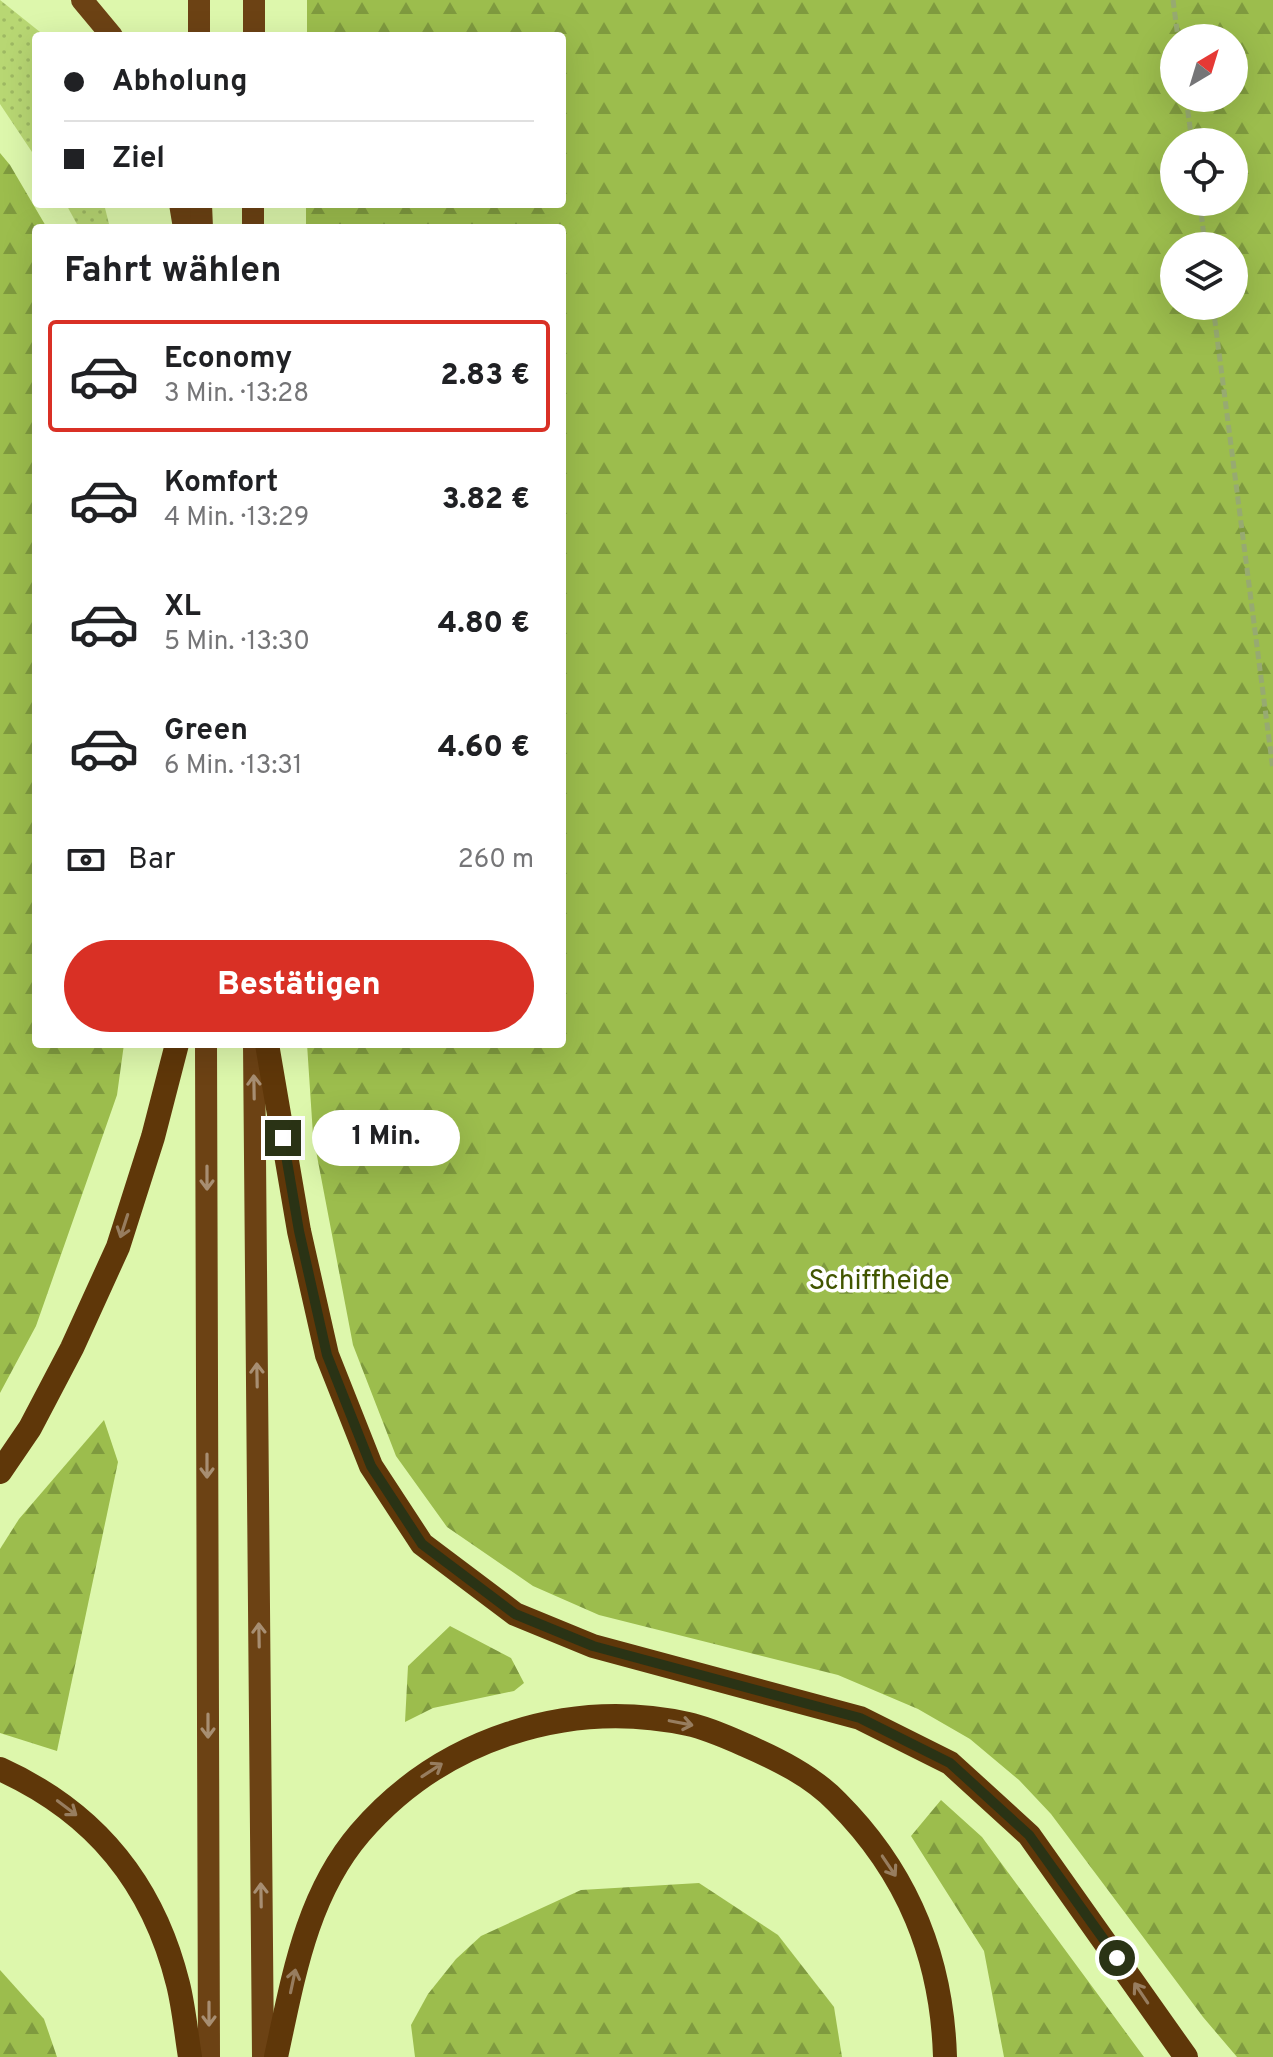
<!DOCTYPE html>
<html lang="de">
<head>
<meta charset="utf-8">
<style>
  body { margin:0; font-family:Overpass,sans-serif; background:#f2f2f2; color:#202124; height:100vh; display:flex; flex-direction:column; font-size:30px; white-space:nowrap }
  * { box-sizing:border-box; margin:0 }
  p { font-size:26px; color:#757577 }
  .icon { flex:none; width:44px; height:44px; fill:none; stroke:currentColor; stroke-width:2; stroke-linecap:round; stroke-linejoin:round }
  .map { position:relative; flex:1; overflow:hidden }
  .sheet { position:absolute; left:32px; top:224px; width:534px; height:824px; display:flex; flex-direction:column; background:#fff; border-radius:8px; box-shadow:0 8px 32px #0002 }
  .sheet>* { flex:none }
  .guide { position:absolute; left:32px; top:32px; width:534px; height:176px; border-radius:8px; box-shadow:0 8px 32px #0002; display:grid; align-content:center; height:176px; padding:0 32px; background:#fff }
  .needle { width:52px; rotate:38deg }
  .fabs { position:absolute; left:1160px; top:24px; display:grid; gap:16px }
  .fabs a { display:grid; place-items:center; width:88px; height:88px; border-radius:50%; background:#fff; box-shadow:0 8px 32px #0002; font-size:40px }
  .end { position:absolute; width:36px; height:36px; margin:-18px; border:10px solid #2a3315; background:#fff; box-shadow:0 0 0 4px #fff }
  .from { border-radius:50% }
  .bubble { position:absolute; height:56px; border-radius:28px; background:#fff; box-shadow:0 8px 32px #0002; font-size:26px; font-weight:800; line-height:56px; text-align:center }
  .guide b { display:flex; align-items:center; gap:28px; height:76px; font-size:30px }
  .guide b+b { border-top:2px solid #e0e0e0 }
  .guide i { width:20px; height:20px; background:#202124 }
  ul { padding:0; list-style:none }
  li { display:flex; align-items:center; gap:24px; height:112px; margin:0 16px 12px; padding:0 16px; border:4px solid transparent; border-radius:8px }
  li div { flex:1 }
  li b { display:block; font-size:30px }
  li em { font-style:normal; font-weight:800 }
  li.active { border-color:#d93025 }
  li>.icon { width:72px; height:72px; stroke-width:1.5 }
  h2 { padding:0 32px; font-size:36px; line-height:96px }
  .pay { display:flex; align-items:center; gap:20px; height:88px; padding:0 32px; font-size:30px }
  .pay p { margin-inline-start:auto }
  .button { display:flex; gap:16px; margin-top:auto; padding:16px 32px }
  .button a { flex:1; height:92px; border-radius:48px; background:#d93025; color:#fff; font-size:32px; font-weight:800; line-height:92px; text-align:center }
  .map>svg:first-child { display:block }
</style>
</head>
<body>
<div class="map">
<svg width="1273" height="2057" viewBox="0 0 1273 2057">
  <defs>
    <pattern id="grass-dots" width="8" height="8" patternUnits="userSpaceOnUse" patternTransform="scale(2)"><rect width="8" height="8" fill="#b8d773"/><path d="M2 2h.1M6 6h.1" fill="none" stroke="#9eb963" stroke-width="1.8" stroke-linecap="round"/></pattern>
    <pattern id="forest-firs" width="22" height="20" patternUnits="userSpaceOnUse" patternTransform="scale(2)"><rect width="22" height="20" fill="#9cbd4d"/><path d="M5 1l3.5 6h-7zM16 11l3.5 6h-7z" fill="#7f9a3f"/></pattern>
  </defs>
  <rect width="100%" height="100%" fill="#ddf7ac"/>
  <g fill="url(#grass-dots)">
    <polygon points="0,0 45,36 36,36 36,158 0,104"/>
    <polygon points="66,204 104,204 110,228 79,228"/>
  </g>
  <g fill="url(#forest-firs)" fill-rule="evenodd">
    <path d="M307 0H1273V2057H1237L1203 2017 1051 1814 1019 1780 970 1739 918 1709 838 1675 599 1615 533 1586 447 1527 396 1456 353 1345 313 1135 307 1044H562V228H306V204H562V36H307ZM1234 38V98H1174V38ZM1174 142H1234V202H1174ZM1234 246V306H1174V246Z"/>
    <polygon points="0,153 10,165 47,228 36,228 36,1044 124,1044 117,1095 36,1326 0,1393"/>
    <polygon points="104,1420 118,1462 57,1751 0,1733 0,1549 19,1519"/>
    <polygon points="450,1626 511,1658 524,1683 514,1691 433,1708 405,1722 408,1666"/>
    <polygon points="941,1800 982,1837 1144,2057 1004,2057 984,1951 911,1836"/>
    <polygon points="699,1883 778,1935 834,2007 842,2057 415,2057 411,2025 428,1994 456,1959 481,1936 581,1890"/>
    <polygon points="0,1970 44,2019 57,2057 0,2057"/>
  </g>
  <g fill="none" stroke-linecap="round" stroke-linejoin="round">
    <g stroke="#97aa71" stroke-width="5" stroke-dasharray="8 4" stroke-linecap="butt">
      <polyline points="1173,0 1178,38"/>
      <polyline points="1186,98 1192,142"/>
      <polyline points="1200,202 1205,246"/>
      <polyline points="1213,306 1273,770"/>
    </g>
    <g stroke="#6c4214" stroke-width="22">
      <polyline points="82,0 112,36"/>
      <polyline points="199,0 199,36"/>
      <polyline points="254,0 254,36"/>
      <polyline points="180,204 184,228"/>
      <polyline points="201,204 202,228"/>
      <polyline points="253,228 253,204"/>
      <polyline points="206,1044 209,2057"/>
      <polyline points="254,1044 263,2057"/>
    </g>
    <g stroke="#5f3709" stroke-width="24">
      <polyline points="267,1044 299,1231 327,1355 371,1466 422,1544 515,1614 593,1646 860,1718 950,1763 1029,1835 1186,2057"/>
      <polyline points="0,1472 30,1428 72,1348 118,1247 153,1137 177,1044"/>
      <path d="M0 1769C95 1812 153 1883 178 1984 184 2008 186 2033 190 2057"/>
      <path d="M276 2057C293 1979 306 1896 360 1833 441 1739 568 1698 688 1724 707 1728 727 1737 745 1745 777 1759 812 1776 837 1802 908 1873 942 1957 945 2057"/>
    </g>
  </g>
  <defs><path id="oneway-shaft" d="M-6 0H5M1.5-3L5.5 0L1.5 3" fill="none" stroke-width="1.6" stroke-linecap="round" stroke-linejoin="round" transform="scale(2)"/></defs>
  <g stroke="#a78e72">
    <use href="#oneway-shaft" transform="translate(254 1087) rotate(-91)"/>
    <use href="#oneway-shaft" transform="translate(207 1178) rotate(90)"/>
    <use href="#oneway-shaft" transform="translate(257 1375) rotate(-91)"/>
    <use href="#oneway-shaft" transform="translate(207 1466) rotate(90)"/>
    <use href="#oneway-shaft" transform="translate(259 1635) rotate(-91)"/>
    <use href="#oneway-shaft" transform="translate(208 1726) rotate(90)"/>
    <use href="#oneway-shaft" transform="translate(261 1895) rotate(-91)"/>
    <use href="#oneway-shaft" transform="translate(209 2014) rotate(90)"/>
  </g>
  <g stroke="#977d5f">
    <use href="#oneway-shaft" transform="translate(124 1226) rotate(108)"/>
    <use href="#oneway-shaft" transform="translate(681 1723) rotate(11)"/>
    <use href="#oneway-shaft" transform="translate(432 1770) rotate(-33)"/>
    <use href="#oneway-shaft" transform="translate(67 1808) rotate(37)"/>
    <use href="#oneway-shaft" transform="translate(889 1866) rotate(56)"/>
    <use href="#oneway-shaft" transform="translate(293 1981) rotate(-78)"/>
    <use href="#oneway-shaft" transform="translate(1141 1993) rotate(-124)"/>
  </g>
  <g fill="none" stroke-linecap="round" stroke-linejoin="round">
    <polyline stroke="#2a3315" stroke-width="10" points="283,1138 299,1231 327,1355 371,1466 422,1544 515,1614 593,1646 860,1718 950,1763 1029,1835 1117,1958"/>
  </g>
  <g text-anchor="middle" stroke-width="7" stroke-linejoin="round" paint-order="stroke">
    <g font-size="28" fill="#415500" stroke="#fff">
      <text x="879" y="1289">Schiffheide</text>
    </g>
  </g>
</svg>
<div class="fabs">
<a><svg class="needle" viewBox="-14 -14 28 28"><path d="M0-13l5 13h-10z" fill="#e53935"/><path d="M0 13l5-13h-10z" fill="#757577"/></svg></a>
<a><svg class="icon" aria-label="locate" viewBox="0 0 24 24"><circle cx="12" cy="12" r="6"/><path d="M12 2v4M12 18v4M2 12h4M18 12h4"/></svg></a>
<a><svg class="icon" aria-label="layers" viewBox="0 0 24 24"><path d="M12 4l9 5-9 5-9-5zM3 14l9 5 9-5"/></svg></a>
</div>
<i class="end from" style="left:1117px;top:1958px"></i>
<i class="end" style="left:283px;top:1138px"></i>
<div class="bubble" style="left:312px;top:1110px;width:148px">1 Min.</div>
<div class="guide">
<b><i class="from"></i>Abholung</b>
<b><i></i>Ziel</b>
</div>
<section class="sheet">
<h2>Fahrt wählen</h2>
<ul>
<li class="active"><svg class="icon" aria-label="car" viewBox="0 0 24 24"><path d="M5 17H2v-5l4-1 3-4h7l3 4 3 1v5h-3M9 17h6M6 11h13"/><circle cx="7" cy="17" r="2"/><circle cx="17" cy="17" r="2"/></svg><div><b>Economy</b><p>3 Min. · 13:28</p></div><em>2.83 €</em></li>
<li><svg class="icon" aria-label="car" viewBox="0 0 24 24"><path d="M5 17H2v-5l4-1 3-4h7l3 4 3 1v5h-3M9 17h6M6 11h13"/><circle cx="7" cy="17" r="2"/><circle cx="17" cy="17" r="2"/></svg><div><b>Komfort</b><p>4 Min. · 13:29</p></div><em>3.82 €</em></li>
<li><svg class="icon" aria-label="car" viewBox="0 0 24 24"><path d="M5 17H2v-5l4-1 3-4h7l3 4 3 1v5h-3M9 17h6M6 11h13"/><circle cx="7" cy="17" r="2"/><circle cx="17" cy="17" r="2"/></svg><div><b>XL</b><p>5 Min. · 13:30</p></div><em>4.80 €</em></li>
<li><svg class="icon" aria-label="car" viewBox="0 0 24 24"><path d="M5 17H2v-5l4-1 3-4h7l3 4 3 1v5h-3M9 17h6M6 11h13"/><circle cx="7" cy="17" r="2"/><circle cx="17" cy="17" r="2"/></svg><div><b>Green</b><p>6 Min. · 13:31</p></div><em>4.60 €</em></li>
</ul>
<div class="pay"><svg class="icon" aria-label="cash" viewBox="0 0 24 24"><path d="M3 7h18v10H3z"/><circle cx="12" cy="12" r="2"/></svg>Bar<p>260 m</p></div>
<div class="button"><a>Bestätigen</a></div>
</section>
</div>
</body>
</html>
